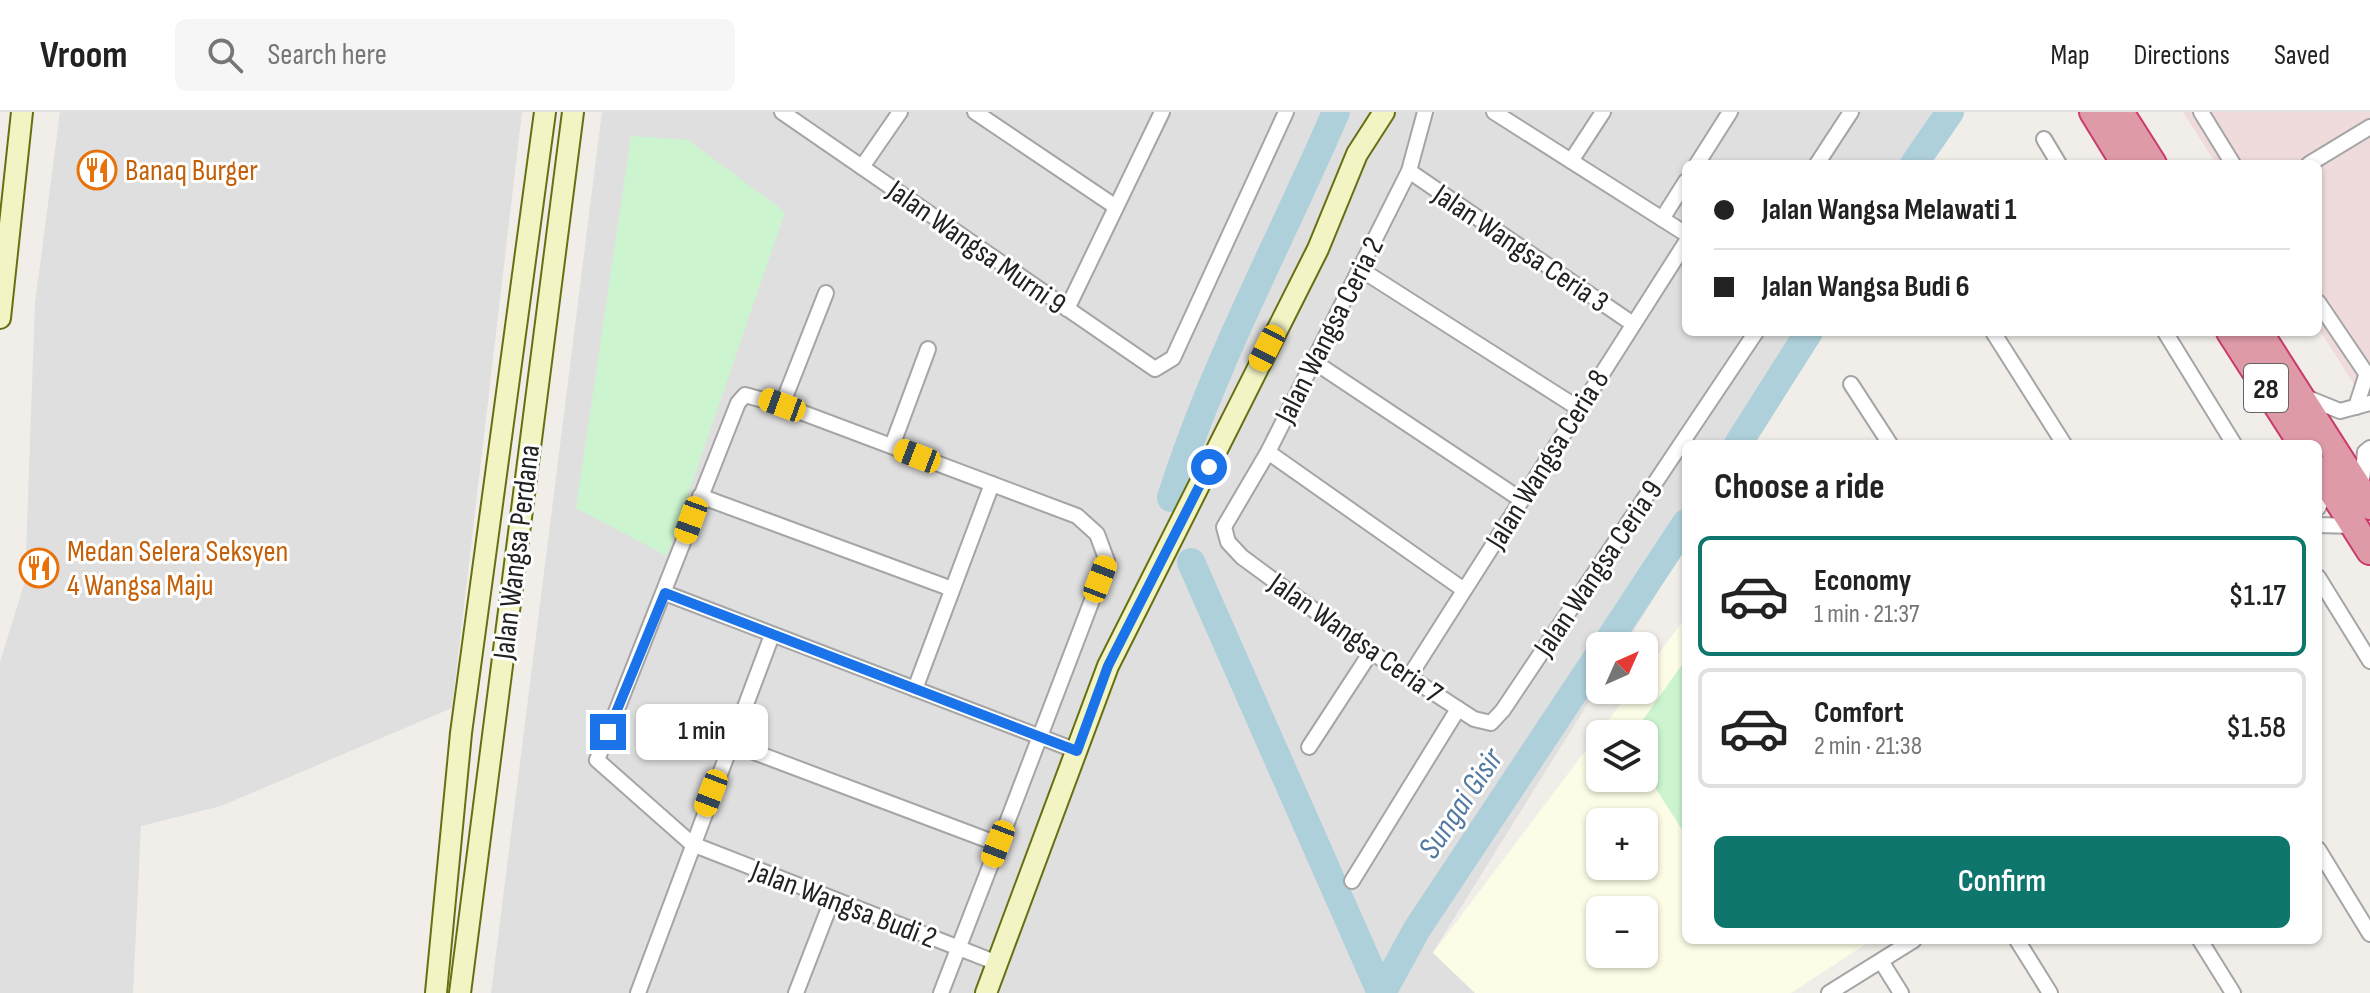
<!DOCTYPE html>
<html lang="en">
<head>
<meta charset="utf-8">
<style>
  body { margin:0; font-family:"Sofia Sans Condensed",sans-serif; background:#f6f6f6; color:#222; height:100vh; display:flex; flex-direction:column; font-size:30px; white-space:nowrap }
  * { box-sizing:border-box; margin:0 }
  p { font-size:26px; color:#767676 }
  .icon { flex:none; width:44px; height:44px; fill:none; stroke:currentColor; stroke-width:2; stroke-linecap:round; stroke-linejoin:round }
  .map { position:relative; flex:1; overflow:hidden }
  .sheet { position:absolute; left:1682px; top:328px; width:640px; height:504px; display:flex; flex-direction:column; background:#fff; border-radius:12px; box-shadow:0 2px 6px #0004 }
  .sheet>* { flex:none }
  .top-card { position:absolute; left:1682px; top:48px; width:640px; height:176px; border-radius:12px; box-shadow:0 2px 6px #0004; display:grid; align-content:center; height:176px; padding:0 32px; background:#fff }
  .needle { width:52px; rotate:45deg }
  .tools { position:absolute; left:1586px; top:520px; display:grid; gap:16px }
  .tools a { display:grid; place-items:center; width:72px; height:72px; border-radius:12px; background:#fff; box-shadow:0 2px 6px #0004; font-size:40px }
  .end { position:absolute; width:36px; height:36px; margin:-18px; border:10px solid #1a73e8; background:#fff; box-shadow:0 0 0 4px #fff }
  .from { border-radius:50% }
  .bubble { position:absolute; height:56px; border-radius:12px; background:#fff; box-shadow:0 2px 6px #0004; font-size:26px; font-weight:600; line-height:56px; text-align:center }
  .car { position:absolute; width:24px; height:48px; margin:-24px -12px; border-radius:10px; box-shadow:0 0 6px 2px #0007; background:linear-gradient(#f5c518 24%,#345 0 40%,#f5c518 0 76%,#345 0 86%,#f5c518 0) }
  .top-card b { display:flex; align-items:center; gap:28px; height:76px; font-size:30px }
  .top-card b+b { border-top:2px solid #e0e0e0 }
  .top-card i { width:20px; height:20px; background:#222 }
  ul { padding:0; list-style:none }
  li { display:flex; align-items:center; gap:24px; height:120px; margin:0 16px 12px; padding:0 16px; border:4px solid #e0e0e0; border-radius:12px }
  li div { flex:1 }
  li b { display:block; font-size:30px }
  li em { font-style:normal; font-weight:600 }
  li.selected { border-color:#0f766e }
  li>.icon { width:72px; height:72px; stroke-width:1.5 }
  h2 { padding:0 32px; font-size:36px; line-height:96px }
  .button { display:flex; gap:16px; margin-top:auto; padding:16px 32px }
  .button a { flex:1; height:92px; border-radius:12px; background:#0f766e; color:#fff; font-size:32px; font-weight:600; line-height:92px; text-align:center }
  header { display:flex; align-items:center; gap:48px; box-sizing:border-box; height:112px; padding:0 40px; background:#fff; border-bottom:2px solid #e0e0e0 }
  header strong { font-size:38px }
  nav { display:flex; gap:44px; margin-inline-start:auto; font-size:28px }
  .search { width:560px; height:72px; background:#f6f6f6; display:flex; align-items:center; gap:20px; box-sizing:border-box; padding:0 28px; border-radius:12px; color:#767676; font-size:30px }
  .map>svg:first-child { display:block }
</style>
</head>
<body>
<header>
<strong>Vroom</strong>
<div class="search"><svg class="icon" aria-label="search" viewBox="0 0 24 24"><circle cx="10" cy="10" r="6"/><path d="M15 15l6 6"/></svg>Search here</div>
<nav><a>Map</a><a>Directions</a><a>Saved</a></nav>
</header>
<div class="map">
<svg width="2370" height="881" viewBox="0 0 2370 881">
  <rect width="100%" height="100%" fill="#f1eee9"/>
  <g fill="#dfdfdf">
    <polygon points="60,0 522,0 452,596 221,694 141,714 133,881 0,881 0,550 25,469 35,191"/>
    <polygon points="602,0 1956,0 1923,52 1686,52 1686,220 1819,220 1749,332 1686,332 1686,434 1624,534 1600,534 1600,572 1433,840 1475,881 491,881"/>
  </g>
  <polygon fill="#efdbdb" points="2183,0 2370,0 2370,298 2318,215 2318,52 2216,52"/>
  <path fill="#fcfce7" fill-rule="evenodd" d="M1686 505V828H1872L1791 881H1475L1433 841 1631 578H1644V561ZM1600 622H1644V666H1600ZM1600 710H1644V754H1600ZM1600 798H1644V842H1600Z"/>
  <g fill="#ccf5cf">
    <polygon points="631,24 688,28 785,100 667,444 576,396"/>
    <polygon points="1686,547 1686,724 1644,658 1644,622 1633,622"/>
  </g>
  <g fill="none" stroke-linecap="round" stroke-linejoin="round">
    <g stroke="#aed0da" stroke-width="28">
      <polyline points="1914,52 1950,0"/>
      <polyline points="1738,332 1809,220"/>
      <path d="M1171 386C1213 252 1281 128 1336 0"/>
      <polyline points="1191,450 1381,881"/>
      <polyline points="1605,534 1686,411"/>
      <polyline points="1382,881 1417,817 1600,541"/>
    </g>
    <defs>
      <g id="street">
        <polyline points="782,0 1155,257 1173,246 1286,0"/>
        <polyline points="975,0 1116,95"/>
        <polyline points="1425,0 1409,59 1268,340 1224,415 1228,430 1242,445 1371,540 1474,607 1491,611 1503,598 1756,220"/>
        <polyline points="1494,0 1686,122"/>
        <polyline points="2201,0 2233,52"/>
        <polyline points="2044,27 2059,52"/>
        <polyline points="1571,49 1603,0"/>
        <polyline points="1697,52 1730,0"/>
        <polyline points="1817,52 1851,0"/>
        <polyline points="2309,52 2370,15"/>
        <polyline points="862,55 900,0"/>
        <polyline points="1409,59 1633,212"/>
        <polyline points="1662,107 1686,69"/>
        <polyline points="1360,157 1578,296"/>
        <polyline points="2318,190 2370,267"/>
        <polyline points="1067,197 1162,0"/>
        <polyline points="1993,220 2064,332"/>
        <polyline points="2165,220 2234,332"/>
        <polyline points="1313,249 1520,387"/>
        <polyline points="1851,272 1890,332"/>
        <polyline points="2303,284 2340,299 2370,291"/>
        <polyline points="782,293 826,181"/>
        <polyline points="2356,295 2366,264"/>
        <polyline points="892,334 928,237"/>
        <polyline points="1268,340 1464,478"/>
        <polyline points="2361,377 2365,340 2370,336"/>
        <polyline points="700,384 952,477"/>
        <polyline points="2318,396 2328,373"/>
        <polyline points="2318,413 2354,414"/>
        <polyline points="2318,465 2370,549"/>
        <polyline points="665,481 1077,639"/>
        <polyline points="1409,565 1686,130"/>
        <polyline points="915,577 992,372"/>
        <polyline points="730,631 998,732"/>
        <polyline points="1309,635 1371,540"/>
        <polyline points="2318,737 2370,822"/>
        <polyline points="1352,769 1458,597"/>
        <polyline points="2017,828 2050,881"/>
        <polyline points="2200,828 2233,881"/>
        <polyline points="1881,849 1901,881"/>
        <polyline points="638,881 772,523"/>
        <polyline points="796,881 832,788"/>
        <path d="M941 881C997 737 1052 594 1107 449L1097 422 1077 404 782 293 745 283 738 291 597 648 692 732 959 836 997 851"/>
        <polyline points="1829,881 1914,828"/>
      </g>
      <g id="secondary">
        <polyline points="0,206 22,0"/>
        <polyline points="436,881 461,621 545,0"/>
        <polyline points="460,881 573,0"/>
        <polyline points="986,881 1108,554 1318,137 1357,42 1384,0"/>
      </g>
      <g id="highway">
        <polyline points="2093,0 2125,52"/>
        <polyline points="2120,0 2153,52"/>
        <polyline points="2230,220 2302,332"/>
        <polyline points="2259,220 2370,394"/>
        <polyline points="2318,357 2370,439"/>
      </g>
    </defs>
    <use href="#street" stroke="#a5a5a5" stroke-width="18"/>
    <use href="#secondary" stroke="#677011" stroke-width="24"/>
    <use href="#highway" stroke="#ca3a6d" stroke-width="30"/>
    <use href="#street" stroke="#fff" stroke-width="14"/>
    <use href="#secondary" stroke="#f2f4c4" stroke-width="20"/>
    <use href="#highway" stroke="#df9aa7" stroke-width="26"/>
  </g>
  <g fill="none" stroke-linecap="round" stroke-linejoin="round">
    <polyline stroke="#1a73e8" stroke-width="10" points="608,620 665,481 1077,639 1108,554 1209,355"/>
  </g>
  <defs>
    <symbol id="restaurant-ring" viewBox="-11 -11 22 22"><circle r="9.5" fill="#fff" stroke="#e8710a" stroke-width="1.5"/><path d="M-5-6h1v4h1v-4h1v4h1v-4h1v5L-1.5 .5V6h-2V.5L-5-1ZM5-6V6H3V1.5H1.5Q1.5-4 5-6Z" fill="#e8710a"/></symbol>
  </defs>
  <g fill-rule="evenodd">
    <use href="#restaurant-ring" x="75" y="36" width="44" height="44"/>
    <use href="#restaurant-ring" x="17" y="434" width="44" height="44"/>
  </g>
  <g text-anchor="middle" stroke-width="6" stroke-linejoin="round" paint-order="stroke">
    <rect fill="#fff" stroke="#646464" stroke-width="2" x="2244" y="252" width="44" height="48" rx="6"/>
    <g font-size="28" font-weight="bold" fill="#212121">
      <text x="2266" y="286">28</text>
    </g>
    <g font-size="30" fill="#c56008" stroke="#fff" text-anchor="start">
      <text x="125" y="68">Banaq Burger</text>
      <text x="67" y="449">Medan Selera Seksyen<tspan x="67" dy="34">4 Wangsa Maju</tspan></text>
    </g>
    <g font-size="30" fill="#212121" stroke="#fff">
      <text transform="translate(977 135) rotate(35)" y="10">Jalan Wangsa Murni 9</text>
      <text transform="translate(1521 136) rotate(34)" y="10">Jalan Wangsa Ceria 3</text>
      <text transform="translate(1329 218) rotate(-63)" y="10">Jalan Wangsa Ceria 2</text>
      <text transform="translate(1547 347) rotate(-58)" y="10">Jalan Wangsa Ceria 8</text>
      <text transform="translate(516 440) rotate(-83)" y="10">Jalan Wangsa Perdana</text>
      <text transform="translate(1598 456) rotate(-56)" y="10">Jalan Wangsa Ceria 9</text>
      <text transform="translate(1356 526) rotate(35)" y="10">Jalan Wangsa Ceria 7</text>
      <text transform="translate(844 792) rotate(21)" y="10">Jalan Wangsa Budi 2</text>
    </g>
    <g font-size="32" font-style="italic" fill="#537aa1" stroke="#fff">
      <text transform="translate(1460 691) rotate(-56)" y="11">Sungai Gisir</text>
    </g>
  </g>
</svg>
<div class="tools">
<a><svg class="needle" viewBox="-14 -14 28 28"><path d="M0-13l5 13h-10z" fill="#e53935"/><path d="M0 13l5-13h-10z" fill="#767676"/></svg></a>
<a><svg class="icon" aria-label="layers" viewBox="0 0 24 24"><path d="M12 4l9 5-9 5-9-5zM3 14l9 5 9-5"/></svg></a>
<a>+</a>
<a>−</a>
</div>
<i class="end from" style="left:1209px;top:355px"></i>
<i class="end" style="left:608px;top:620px"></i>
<div class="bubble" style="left:636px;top:592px;width:132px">1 min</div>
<i class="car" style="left:1267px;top:236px;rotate:207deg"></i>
<i class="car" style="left:782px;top:293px;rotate:290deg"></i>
<i class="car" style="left:917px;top:344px;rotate:291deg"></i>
<i class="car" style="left:691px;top:408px;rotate:200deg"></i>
<i class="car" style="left:1100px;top:467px;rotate:21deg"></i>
<i class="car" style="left:711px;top:681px;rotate:201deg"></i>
<i class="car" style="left:998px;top:732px;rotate:201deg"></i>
<div class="top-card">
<b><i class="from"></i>Jalan Wangsa Melawati 1</b>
<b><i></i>Jalan Wangsa Budi 6</b>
</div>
<section class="sheet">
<h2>Choose a ride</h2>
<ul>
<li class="selected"><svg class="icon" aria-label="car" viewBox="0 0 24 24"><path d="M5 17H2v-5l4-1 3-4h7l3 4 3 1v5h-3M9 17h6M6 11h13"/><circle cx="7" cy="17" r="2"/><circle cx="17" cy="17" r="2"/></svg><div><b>Economy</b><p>1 min · 21:37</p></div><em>$1.17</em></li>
<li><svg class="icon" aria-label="car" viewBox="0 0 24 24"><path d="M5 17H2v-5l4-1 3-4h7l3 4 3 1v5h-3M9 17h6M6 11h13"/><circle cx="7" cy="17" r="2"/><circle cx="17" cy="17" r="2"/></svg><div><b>Comfort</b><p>2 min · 21:38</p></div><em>$1.58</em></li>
</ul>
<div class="button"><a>Confirm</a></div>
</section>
</div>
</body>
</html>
